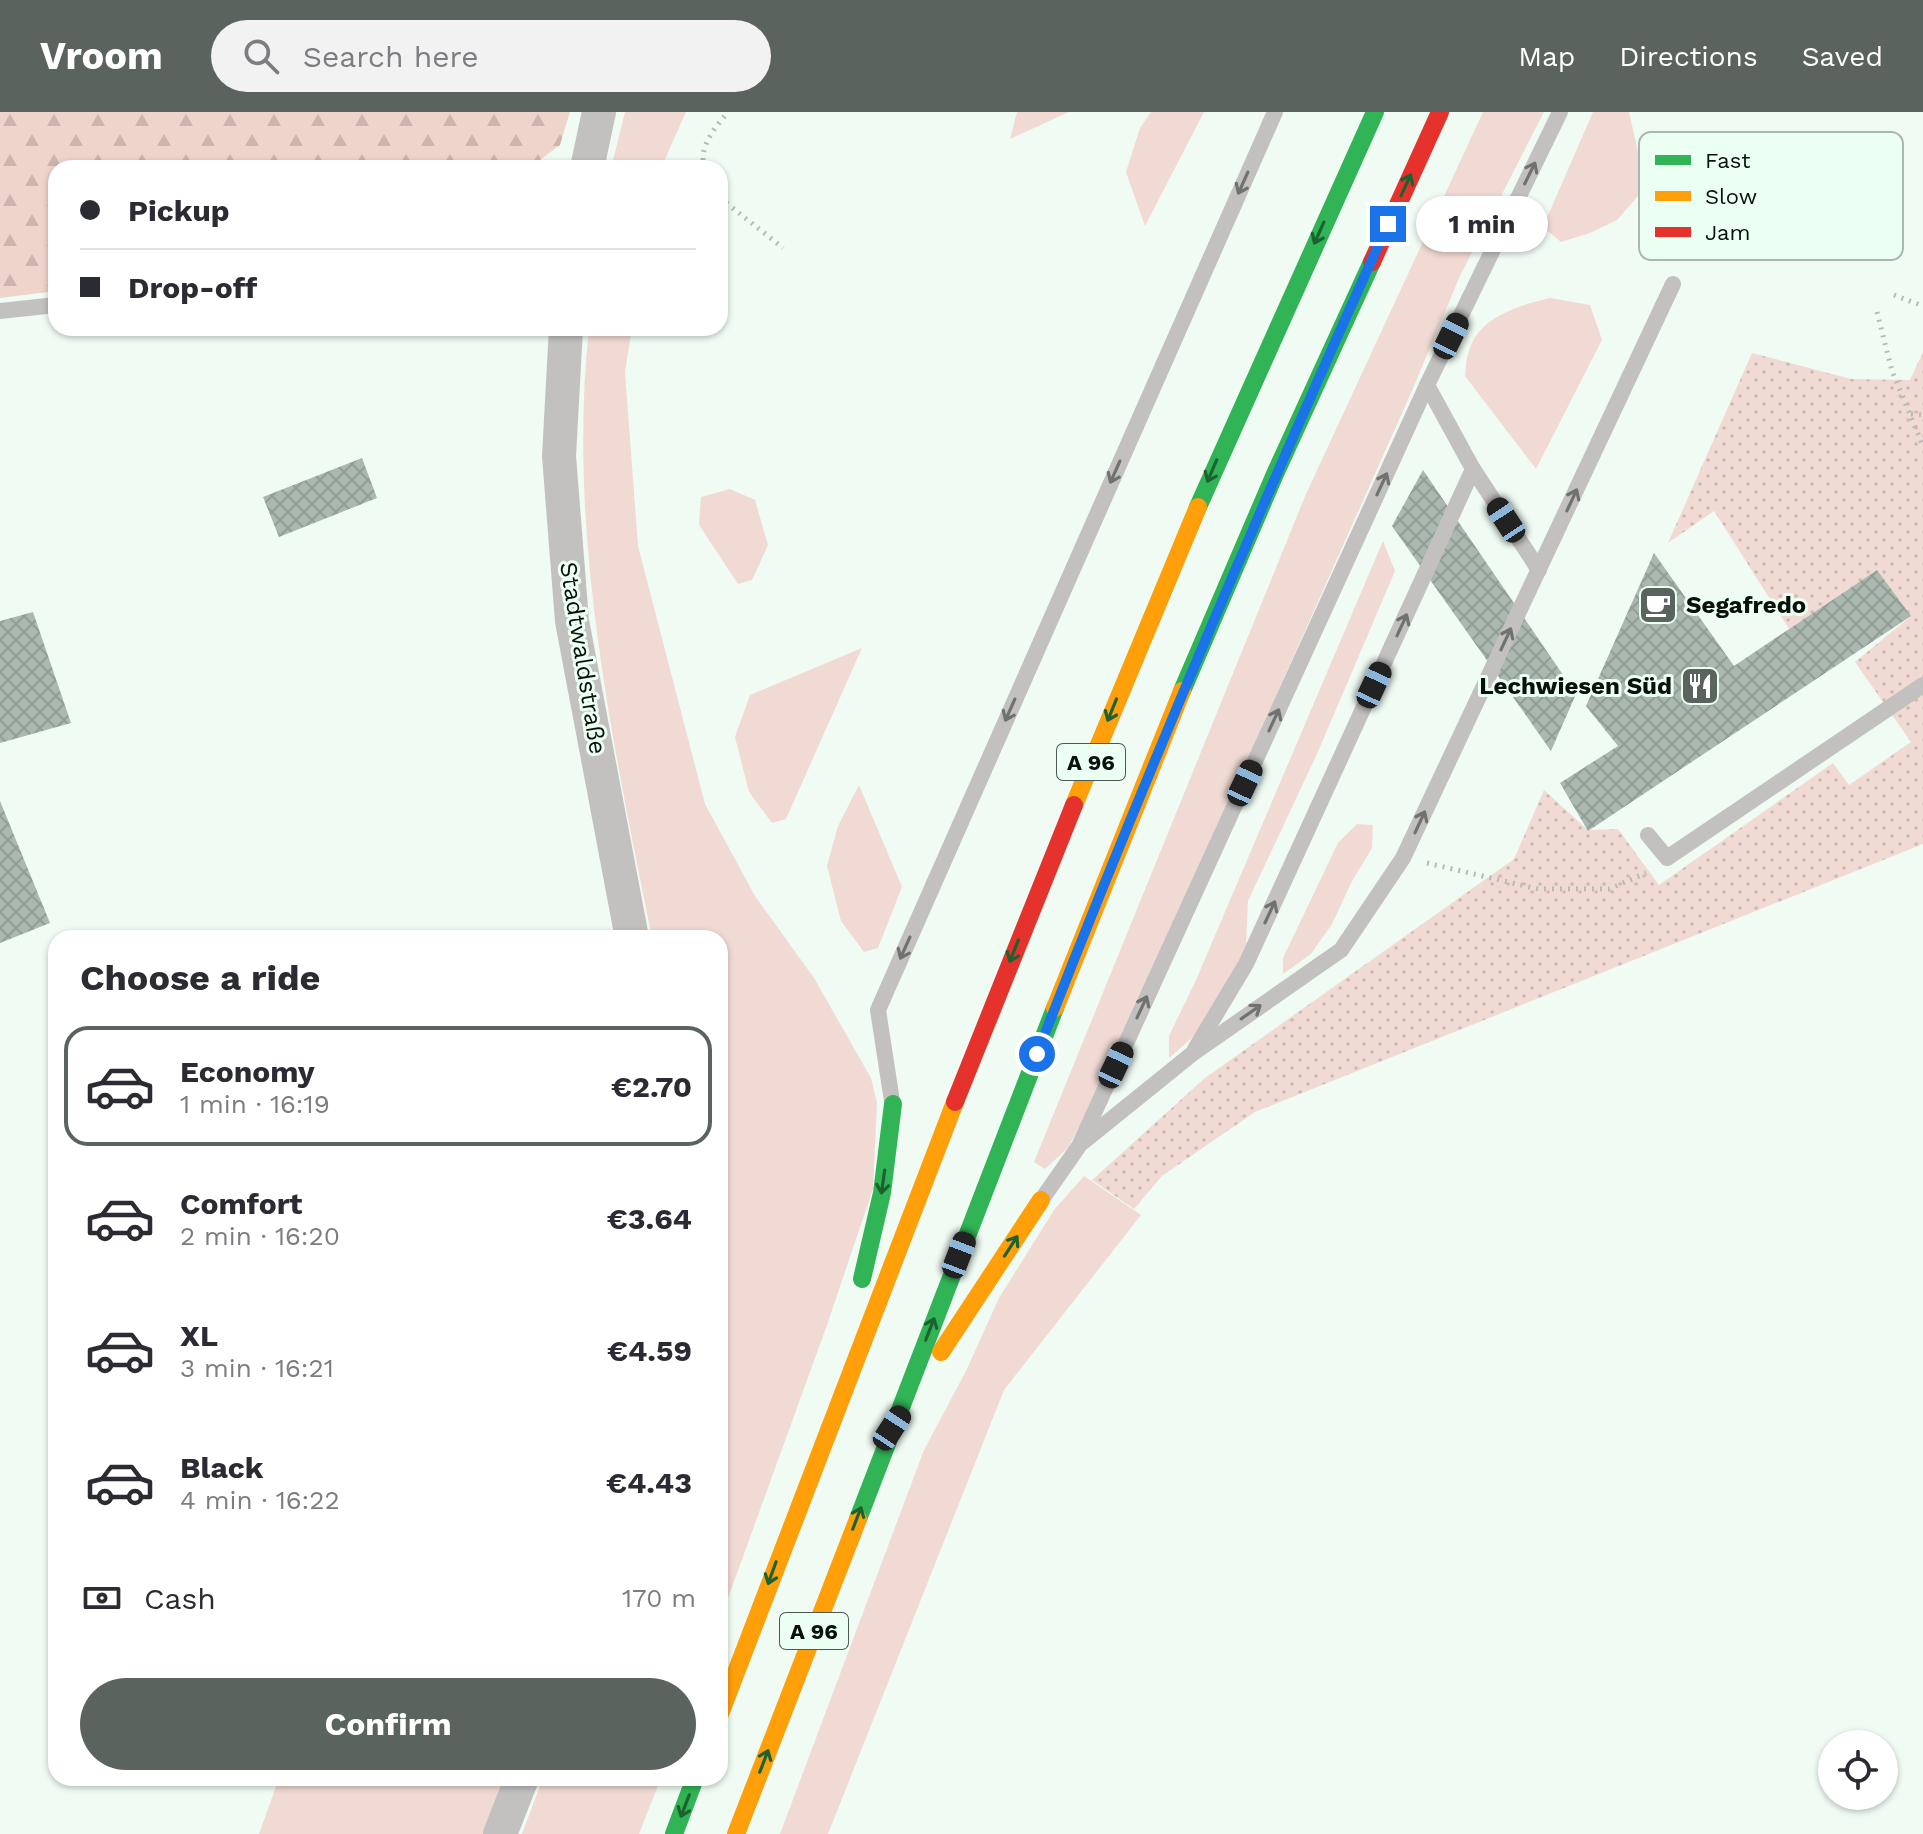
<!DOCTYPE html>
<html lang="en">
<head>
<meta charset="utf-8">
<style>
  body { margin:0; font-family:"Work Sans",sans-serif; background:#f2f2f3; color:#2b2b33; height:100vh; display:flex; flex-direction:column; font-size:30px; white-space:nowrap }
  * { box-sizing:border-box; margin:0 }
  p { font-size:26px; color:#7c7c81 }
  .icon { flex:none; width:44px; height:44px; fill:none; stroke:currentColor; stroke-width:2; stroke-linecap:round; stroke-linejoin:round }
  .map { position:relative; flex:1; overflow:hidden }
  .sheet { position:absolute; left:48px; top:818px; width:680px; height:856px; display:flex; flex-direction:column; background:#fff; border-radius:24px; box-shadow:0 2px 6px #0004 }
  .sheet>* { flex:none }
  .hud { position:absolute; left:48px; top:48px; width:680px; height:176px; border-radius:24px; box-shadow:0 2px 6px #0004; display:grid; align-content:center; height:176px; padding:0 32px; background:#fff }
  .buttons { position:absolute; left:1818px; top:1618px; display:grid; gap:16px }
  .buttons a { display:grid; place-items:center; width:80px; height:80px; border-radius:50%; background:#fff; box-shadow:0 2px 6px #0004; font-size:40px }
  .end { position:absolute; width:36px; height:36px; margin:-18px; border:10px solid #1a73e8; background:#fff; box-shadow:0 0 0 4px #fff }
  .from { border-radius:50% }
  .bubble { position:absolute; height:56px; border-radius:28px; background:#fff; box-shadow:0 2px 6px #0004; font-size:26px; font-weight:700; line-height:56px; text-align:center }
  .car { position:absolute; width:24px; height:48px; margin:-24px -12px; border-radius:10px; box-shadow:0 0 6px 2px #0007; background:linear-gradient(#222 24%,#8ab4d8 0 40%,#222 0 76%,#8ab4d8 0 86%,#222 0) }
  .hud b { display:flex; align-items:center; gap:28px; height:76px; font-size:30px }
  .hud b+b { border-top:2px solid #e1e1e2 }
  .hud i { width:20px; height:20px; background:#2b2b33 }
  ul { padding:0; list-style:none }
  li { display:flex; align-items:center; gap:24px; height:120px; margin:0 16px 12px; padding:0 16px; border:4px solid transparent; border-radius:24px }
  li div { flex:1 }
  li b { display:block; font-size:30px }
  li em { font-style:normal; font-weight:700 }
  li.active { border-color:#5a635d }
  li>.icon { width:72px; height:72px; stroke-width:1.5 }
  h2 { padding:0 32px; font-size:36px; line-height:96px }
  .pay { display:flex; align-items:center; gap:20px; height:88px; padding:0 32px; font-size:30px }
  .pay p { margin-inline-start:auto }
  .cta { display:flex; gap:16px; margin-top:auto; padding:16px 32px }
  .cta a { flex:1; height:92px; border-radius:48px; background:#5a635d; color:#fff; font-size:32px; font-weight:700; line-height:92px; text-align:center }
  header { display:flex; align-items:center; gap:48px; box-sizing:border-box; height:112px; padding:0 40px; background:#5a635d; color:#fff }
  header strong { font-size:38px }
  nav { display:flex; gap:44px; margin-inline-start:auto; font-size:28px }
  .search { width:560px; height:72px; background:#f2f2f3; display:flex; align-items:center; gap:20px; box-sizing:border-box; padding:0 28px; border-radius:44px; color:#7c7c81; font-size:30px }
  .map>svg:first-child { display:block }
</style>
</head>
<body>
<header>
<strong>Vroom</strong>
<div class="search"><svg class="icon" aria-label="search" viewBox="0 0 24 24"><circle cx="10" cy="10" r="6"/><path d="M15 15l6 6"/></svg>Search here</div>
<nav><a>Map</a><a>Directions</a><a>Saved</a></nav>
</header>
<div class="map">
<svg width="1923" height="1722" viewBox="0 0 1923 1722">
  <defs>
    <pattern id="forest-firs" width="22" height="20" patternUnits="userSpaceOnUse" patternTransform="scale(2)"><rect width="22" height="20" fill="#efd4cc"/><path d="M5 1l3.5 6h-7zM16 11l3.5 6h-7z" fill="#ccb5ae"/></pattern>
    <pattern id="garden-dots" width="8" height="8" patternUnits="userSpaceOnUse" patternTransform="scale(2)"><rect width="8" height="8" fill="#f1dad4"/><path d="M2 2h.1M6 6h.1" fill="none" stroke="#cdbab5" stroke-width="1.8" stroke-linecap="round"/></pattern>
    <pattern id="building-cross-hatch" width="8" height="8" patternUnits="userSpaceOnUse" patternTransform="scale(2)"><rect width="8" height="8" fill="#aab8af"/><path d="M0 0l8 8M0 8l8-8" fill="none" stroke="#919d95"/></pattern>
  </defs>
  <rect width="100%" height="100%" fill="#f0fbf4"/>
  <g fill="#f1dad4">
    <polygon points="625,0 686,0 661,56 611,56"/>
    <polygon points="1017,0 1069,0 1010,27"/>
    <polygon points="1151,0 1204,0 1145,114 1126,60 1140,16"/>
    <polygon points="1483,0 1544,0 1460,164 1411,281 1118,938 1068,1036 1045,1057 1034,1050 1306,382"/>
    <polygon points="1593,0 1629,0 1646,75 1617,108 1590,121 1561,130 1543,115"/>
    <path d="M1550 186 1590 193 1602 228 1536 357 1465 264C1466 256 1466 247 1469 239 1478 205 1520 193 1550 186Z"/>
    <path d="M589 216H632L625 260 638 434 705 692 755 784 814 866 871 966 877 991 873 1077 827 1213 720 1508V826H652C612 627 567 420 589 216Z"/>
    <polygon points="730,377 755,388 768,433 752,468 738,472 699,413 701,385"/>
    <polygon points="1383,429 1395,459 1317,642 1248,789 1246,836 1201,918 1169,946 1169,924 1196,868"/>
    <polygon points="862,536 786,707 772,711 749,680 735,625 750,583"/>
    <polygon points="859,673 902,775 878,836 864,840 841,809 827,754 838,714"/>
    <polygon points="1357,712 1373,713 1372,736 1351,771 1332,812 1311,842 1283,862 1283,846 1338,731"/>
    <polygon points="1084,1064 1141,1103 1004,1278 828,1722 780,1722 924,1338 966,1259 999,1186 1054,1098"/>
    <polygon points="279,1666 509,1666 485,1722 259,1722"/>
    <polygon points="543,1666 661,1666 639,1722 522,1722"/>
  </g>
  <polygon fill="url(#forest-firs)" points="0,0 570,0 560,33 529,56 56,56 56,179 0,186"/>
  <polygon fill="url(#garden-dots)" points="1923,240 1923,732 1255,1000 1162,1064 1134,1097 1092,1068 1205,966 1514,747 1544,678 1588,718 1618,717 1659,773 1833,651 1849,673 1911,630 1855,550 1911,504 1877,458 1789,517 1714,399 1668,431 1752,241 1851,267 1910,268"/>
  <g fill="url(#building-cross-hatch)">
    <polygon points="362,346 377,386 279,425 263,385"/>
    <polygon points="1423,358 1576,582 1551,639 1392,414"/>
    <polygon points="1654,441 1734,554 1877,458 1911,504 1588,719 1560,671 1618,634 1586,594"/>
    <polygon points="33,500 71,611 0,631 0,509"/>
    <polygon points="0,689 50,811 0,831"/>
  </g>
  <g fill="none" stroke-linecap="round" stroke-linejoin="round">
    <g stroke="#b9bab8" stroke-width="5" stroke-dasharray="2 6" stroke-linecap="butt">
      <path d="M704 56C699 34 714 17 728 0"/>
      <polyline points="720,86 783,136"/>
      <polyline points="1894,183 1923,194"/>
      <polyline points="1877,200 1892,259 1923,334"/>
      <polyline points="1911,302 1923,303"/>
      <polyline points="1427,751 1538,777 1609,777 1646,761"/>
    </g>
    <g stroke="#c3c1c0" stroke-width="16">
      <polyline points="0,199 56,193"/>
      <polyline points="1427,273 1473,357 1539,458"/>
      <polyline points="1648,723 1667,746 1923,573"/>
      <polyline points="1195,937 1246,852 1473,357"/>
      <polyline points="892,989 878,898 1275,0"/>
      <polyline points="1083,1030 1192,942 1341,838 1403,746 1673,172"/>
      <polyline points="1042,1087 1079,1034 1427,273 1560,0"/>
    </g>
    <g stroke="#c3c1c0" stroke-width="34">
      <polyline points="587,56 599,0"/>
      <polyline points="566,216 559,344 572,509 632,826"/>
      <polyline points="500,1722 522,1666"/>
    </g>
    <g stroke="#30b455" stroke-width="18">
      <polyline points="1198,395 1375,0"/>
      <polyline points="1182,579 1275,362 1372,150"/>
      <polyline points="862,1167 882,1081 893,992"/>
      <polyline points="858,1407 1055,896"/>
      <polyline points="674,1722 695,1666"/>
    </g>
    <g stroke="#ff9f0a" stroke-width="18">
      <polyline points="1074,693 1198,395"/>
      <polyline points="1055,896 1182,579"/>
      <polyline points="941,1240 1041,1088"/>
      <polyline points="720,1602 955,990"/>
      <polyline points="736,1722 858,1407"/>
    </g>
    <g stroke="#e5322d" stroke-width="18">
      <polyline points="1372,150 1440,0"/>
      <polyline points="955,990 1074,693"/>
    </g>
  </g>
  <defs><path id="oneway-shaft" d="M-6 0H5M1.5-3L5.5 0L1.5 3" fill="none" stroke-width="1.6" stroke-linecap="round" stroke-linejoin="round" transform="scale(2)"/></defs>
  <g stroke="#6f726f">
    <use href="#oneway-shaft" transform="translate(1530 61) rotate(-64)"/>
    <use href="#oneway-shaft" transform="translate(1243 71) rotate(114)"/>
    <use href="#oneway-shaft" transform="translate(1115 360) rotate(114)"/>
    <use href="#oneway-shaft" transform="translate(1382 372) rotate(-65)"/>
    <use href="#oneway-shaft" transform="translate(1572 388) rotate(-65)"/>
    <use href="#oneway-shaft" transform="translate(1402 513) rotate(-65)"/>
    <use href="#oneway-shaft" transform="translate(1506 527) rotate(-65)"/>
    <use href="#oneway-shaft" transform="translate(1010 598) rotate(114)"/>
    <use href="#oneway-shaft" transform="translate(1274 608) rotate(-65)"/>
    <use href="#oneway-shaft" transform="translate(1420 710) rotate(-65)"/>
    <use href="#oneway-shaft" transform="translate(1270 800) rotate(-65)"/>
    <use href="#oneway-shaft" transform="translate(905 836) rotate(114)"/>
    <use href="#oneway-shaft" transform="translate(1142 895) rotate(-65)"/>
    <use href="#oneway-shaft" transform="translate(1251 900) rotate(-35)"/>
  </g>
  <g stroke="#1c6230">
    <use href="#oneway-shaft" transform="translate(1406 73) rotate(-65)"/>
    <use href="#oneway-shaft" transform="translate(1319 121) rotate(114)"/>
    <use href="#oneway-shaft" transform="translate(1212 359) rotate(113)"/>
    <use href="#oneway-shaft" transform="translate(1112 598) rotate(112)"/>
    <use href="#oneway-shaft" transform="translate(1014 839) rotate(112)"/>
    <use href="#oneway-shaft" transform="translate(883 1070) rotate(98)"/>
    <use href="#oneway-shaft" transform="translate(1011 1134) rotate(-57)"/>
    <use href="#oneway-shaft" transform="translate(930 1217) rotate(-69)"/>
    <use href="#oneway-shaft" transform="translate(857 1406) rotate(-69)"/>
    <use href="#oneway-shaft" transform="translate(772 1461) rotate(110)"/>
    <use href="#oneway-shaft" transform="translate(764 1649) rotate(-69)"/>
    <use href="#oneway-shaft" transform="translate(685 1694) rotate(111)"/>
  </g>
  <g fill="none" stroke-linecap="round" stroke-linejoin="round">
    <path stroke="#1a73e8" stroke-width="10" d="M1037 942C1146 661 1264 386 1388 112"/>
  </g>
  <defs>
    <symbol id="cafe-square" viewBox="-11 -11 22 22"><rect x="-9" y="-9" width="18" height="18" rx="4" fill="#5a635d" stroke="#ecfff3"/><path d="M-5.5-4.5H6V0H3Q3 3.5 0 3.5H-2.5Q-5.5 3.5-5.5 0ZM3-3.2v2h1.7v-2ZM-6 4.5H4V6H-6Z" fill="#fff"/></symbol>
    <symbol id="restaurant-square" viewBox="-11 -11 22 22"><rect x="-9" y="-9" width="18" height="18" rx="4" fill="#5a635d" stroke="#ecfff3"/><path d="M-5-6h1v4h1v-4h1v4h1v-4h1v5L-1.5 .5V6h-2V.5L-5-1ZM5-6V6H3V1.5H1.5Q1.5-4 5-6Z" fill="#fff"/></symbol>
  </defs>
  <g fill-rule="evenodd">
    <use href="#cafe-square" x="1636" y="471" width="44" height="44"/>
    <use href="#restaurant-square" x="1678" y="552" width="44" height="44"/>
  </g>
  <g text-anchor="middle" stroke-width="6" stroke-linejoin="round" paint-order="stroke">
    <g fill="#ecfff3" stroke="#4d5851" stroke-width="2">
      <rect x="1057" y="632" width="68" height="36" rx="6"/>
      <rect x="780" y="1501" width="68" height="36" rx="6"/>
    </g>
    <g font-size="22" font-weight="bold" fill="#09110c">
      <text x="1091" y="658">A 96</text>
      <text x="814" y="1527">A 96</text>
    </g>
    <g font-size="24" font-weight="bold" fill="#09110c" stroke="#ecfff3" text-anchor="start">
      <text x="1686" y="501">Segafredo</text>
      <text x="1672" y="582" text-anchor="end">Lechwiesen Süd</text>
    </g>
    <g font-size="24" fill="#09110c" stroke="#ecfff3">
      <text transform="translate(583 546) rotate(81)" y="8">Stadtwaldstraße</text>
    </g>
  </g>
  <rect x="1639" y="20" width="264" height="128" rx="12" fill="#ecfff3" stroke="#a8b8ae" stroke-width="2"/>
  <rect x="1655" y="43" width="36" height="10" fill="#30b455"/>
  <rect x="1655" y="79" width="36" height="10" fill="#ff9f0a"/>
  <rect x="1655" y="115" width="36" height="10" fill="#e5322d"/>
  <g font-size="22" fill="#09110c">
    <text x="1705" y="56">Fast</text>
    <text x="1705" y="92">Slow</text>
    <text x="1705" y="128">Jam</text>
  </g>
</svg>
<div class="buttons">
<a><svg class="icon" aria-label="locate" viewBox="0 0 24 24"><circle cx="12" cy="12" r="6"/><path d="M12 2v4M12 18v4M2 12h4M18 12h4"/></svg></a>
</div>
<i class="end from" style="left:1037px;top:942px"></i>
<i class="end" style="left:1388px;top:112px"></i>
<div class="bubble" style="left:1416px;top:84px;width:132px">1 min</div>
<i class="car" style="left:1451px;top:224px;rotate:26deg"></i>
<i class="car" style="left:1506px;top:408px;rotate:327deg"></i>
<i class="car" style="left:1374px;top:573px;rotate:25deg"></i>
<i class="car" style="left:1245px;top:671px;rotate:25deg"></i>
<i class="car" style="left:1116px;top:953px;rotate:25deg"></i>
<i class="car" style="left:959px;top:1143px;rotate:21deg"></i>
<i class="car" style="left:892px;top:1316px;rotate:33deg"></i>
<div class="hud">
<b><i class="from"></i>Pickup</b>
<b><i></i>Drop-off</b>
</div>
<section class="sheet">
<h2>Choose a ride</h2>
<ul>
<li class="active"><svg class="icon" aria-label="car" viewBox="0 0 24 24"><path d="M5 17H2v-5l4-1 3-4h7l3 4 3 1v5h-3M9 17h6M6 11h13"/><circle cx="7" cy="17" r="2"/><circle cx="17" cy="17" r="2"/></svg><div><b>Economy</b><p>1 min · 16:19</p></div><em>€2.70</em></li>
<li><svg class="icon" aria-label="car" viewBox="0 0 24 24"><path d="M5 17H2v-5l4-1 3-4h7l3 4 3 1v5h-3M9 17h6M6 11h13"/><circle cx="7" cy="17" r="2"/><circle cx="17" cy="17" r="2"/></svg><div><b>Comfort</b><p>2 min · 16:20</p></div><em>€3.64</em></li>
<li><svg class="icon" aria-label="car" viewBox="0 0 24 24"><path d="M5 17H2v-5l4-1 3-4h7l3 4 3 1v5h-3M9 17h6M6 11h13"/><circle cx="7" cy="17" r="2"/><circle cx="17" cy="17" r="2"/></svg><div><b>XL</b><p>3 min · 16:21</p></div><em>€4.59</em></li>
<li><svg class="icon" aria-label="car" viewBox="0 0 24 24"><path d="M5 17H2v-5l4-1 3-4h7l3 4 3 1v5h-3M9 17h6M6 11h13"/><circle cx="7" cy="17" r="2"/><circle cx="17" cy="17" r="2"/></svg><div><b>Black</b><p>4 min · 16:22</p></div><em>€4.43</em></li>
</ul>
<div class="pay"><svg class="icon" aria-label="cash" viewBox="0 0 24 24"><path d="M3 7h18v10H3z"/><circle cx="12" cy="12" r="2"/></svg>Cash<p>170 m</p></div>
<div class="cta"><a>Confirm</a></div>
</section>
</div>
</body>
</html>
